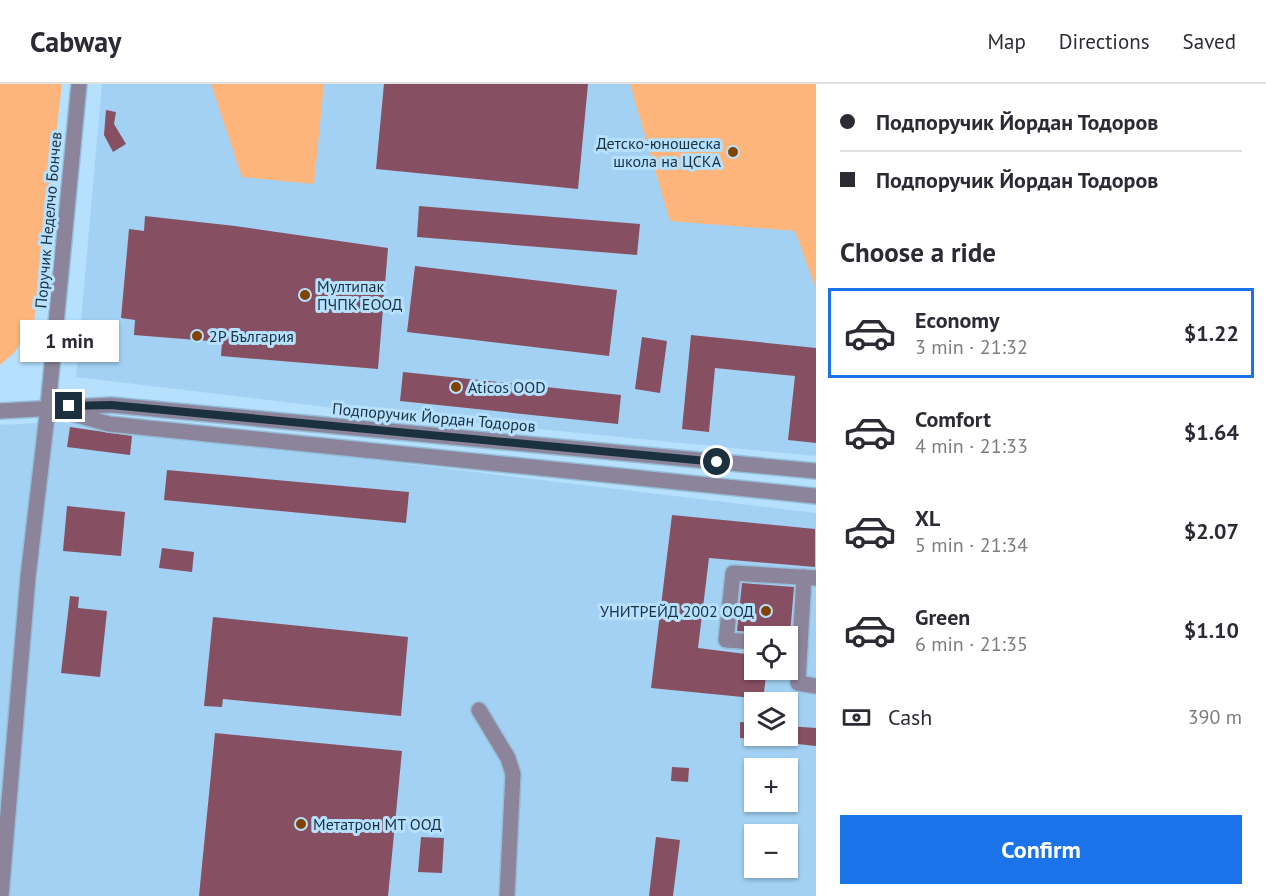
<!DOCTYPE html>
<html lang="en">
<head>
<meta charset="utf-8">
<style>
  body { margin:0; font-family:"PT Sans",sans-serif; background:#f2f2f3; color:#2b2b33; height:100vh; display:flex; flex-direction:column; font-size:22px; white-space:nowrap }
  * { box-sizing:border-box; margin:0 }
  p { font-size:20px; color:#7c7c81 }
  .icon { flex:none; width:33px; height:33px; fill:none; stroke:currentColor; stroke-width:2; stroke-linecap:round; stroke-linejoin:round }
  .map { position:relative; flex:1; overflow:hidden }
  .drawer { display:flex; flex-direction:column; background:#fff; width:450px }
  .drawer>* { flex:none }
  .guide { display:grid; align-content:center; height:132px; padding:0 24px; background:#fff }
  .tools { position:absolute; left:744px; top:542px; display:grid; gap:12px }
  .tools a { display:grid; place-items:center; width:54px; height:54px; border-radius:0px; background:#fff; box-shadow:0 2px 4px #0004; font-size:30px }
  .end { position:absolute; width:27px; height:27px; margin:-14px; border:8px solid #1b313f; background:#fff; box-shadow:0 0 0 3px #fff }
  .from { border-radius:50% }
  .bubble { position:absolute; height:42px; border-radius:0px; background:#fff; box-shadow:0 2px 4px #0004; font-size:20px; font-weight:700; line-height:42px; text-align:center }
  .guide b { display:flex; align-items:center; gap:21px; height:57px; font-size:22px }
  .guide b+b { border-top:2px solid #e1e1e2 }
  .guide i { width:15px; height:15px; background:#2b2b33 }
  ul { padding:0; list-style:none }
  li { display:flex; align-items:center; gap:18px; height:90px; margin:0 12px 9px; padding:0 12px; border:3px solid transparent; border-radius:0px }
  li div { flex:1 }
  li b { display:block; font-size:22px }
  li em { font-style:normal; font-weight:700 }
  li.current { border-color:#1a73e8 }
  li>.icon { width:54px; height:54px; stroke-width:1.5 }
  h2 { padding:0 24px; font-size:27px; line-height:72px }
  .pay { display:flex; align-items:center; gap:15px; height:66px; padding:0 24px; font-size:22px }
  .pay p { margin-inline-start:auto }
  .primary-button { display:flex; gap:12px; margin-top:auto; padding:12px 24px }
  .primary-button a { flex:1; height:69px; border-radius:0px; background:#1a73e8; color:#fff; font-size:24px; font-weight:700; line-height:69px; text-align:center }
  header { display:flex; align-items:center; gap:36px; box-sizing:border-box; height:84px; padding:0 30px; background:#fff; border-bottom:2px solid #e1e1e2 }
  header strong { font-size:28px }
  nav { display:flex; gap:33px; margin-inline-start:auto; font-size:21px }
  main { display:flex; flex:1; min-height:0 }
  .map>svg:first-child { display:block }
</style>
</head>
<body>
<header>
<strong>Cabway</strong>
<nav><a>Map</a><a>Directions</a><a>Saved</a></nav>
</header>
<main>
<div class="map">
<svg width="816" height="812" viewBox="0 0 816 812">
  <rect width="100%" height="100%" fill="#b5e0fe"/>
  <g fill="#a2d1f3" fill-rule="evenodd">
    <polygon points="102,0 816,0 816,372 395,331 76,293"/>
    <path d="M58 338 816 429V812H0V341ZM754 552H788V585H754ZM754 618H788V651H754ZM754 684H788V717H754ZM754 750H788V783H754Z"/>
  </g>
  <g fill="#fdb57c">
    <polygon points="0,0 62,0 34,238 14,269 0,281"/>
    <polygon points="211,0 324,0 314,100 242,93"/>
    <polygon points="630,0 816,0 816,205 795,147 670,137"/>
  </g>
  <g fill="#875062">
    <polygon points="384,0 588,0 578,105 376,85"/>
    <polygon points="106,26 116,28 114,40 126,60 113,68 104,51"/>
    <polygon points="419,122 640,140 637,171 417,153"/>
    <polygon points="145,132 235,142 388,164 378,285 221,272 222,258 134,251 135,236 121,234 129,145 144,147"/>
    <polygon points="415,182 617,206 609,272 407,248"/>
    <polygon points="691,251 816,264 816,359 788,356 795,292 715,284 709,348 682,345"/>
    <polygon points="642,253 667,257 660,309 635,305"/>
    <polygon points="403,288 621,311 618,340 400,317"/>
    <polygon points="70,343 132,352 130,371 67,363"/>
    <polygon points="167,386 409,408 406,439 164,416"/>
    <polygon points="67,422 125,428 121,472 63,467"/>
    <polygon points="672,431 815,445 815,483 709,474 698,564 754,571 754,585 767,585 763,615 651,604"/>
    <polygon points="162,464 194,468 192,488 159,484"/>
    <polygon points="742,499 794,503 790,551 761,552 755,548 737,547"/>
    <polygon points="70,512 79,513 78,524 107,527 100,593 61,589"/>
    <polygon points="213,533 408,553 401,632 223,615 222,623 204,622"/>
    <polygon points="740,638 754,639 754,655 740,654"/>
    <polygon points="788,642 816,644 816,662 770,657 771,651 788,651"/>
    <polygon points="215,649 402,667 388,812 199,812"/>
    <polygon points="672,683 689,684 688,698 671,697"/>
    <polygon points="421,753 444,754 442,789 418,788"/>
    <polygon points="656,753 680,756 673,812 649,812"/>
  </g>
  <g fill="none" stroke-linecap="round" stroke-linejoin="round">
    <defs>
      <g id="minor">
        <polyline points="0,327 111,321 816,387"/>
        <polyline points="66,328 109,340 816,412"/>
        <polyline points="754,558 726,556 733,489 816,494"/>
        <polyline points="788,561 800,562 804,493"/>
        <polyline points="800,562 798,599 816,602"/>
        <polyline points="479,626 508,674 513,690 507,812"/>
        <polyline points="1,812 28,493 48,323 79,0"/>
      </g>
    </defs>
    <use href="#minor" stroke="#96bdd8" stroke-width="18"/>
    <use href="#minor" stroke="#8b849b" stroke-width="15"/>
  </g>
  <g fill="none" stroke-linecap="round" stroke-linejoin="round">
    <polyline stroke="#1b313f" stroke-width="8" points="69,322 111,321 717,378"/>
  </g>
  <g fill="#804400" stroke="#b5e0fe" stroke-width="2">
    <circle cx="733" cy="68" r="6"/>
    <circle cx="305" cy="211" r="6"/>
    <circle cx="197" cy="252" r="6"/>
    <circle cx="456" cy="303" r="6"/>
    <circle cx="766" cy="527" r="6"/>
    <circle cx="301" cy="740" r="6"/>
  </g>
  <g text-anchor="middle" stroke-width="6" stroke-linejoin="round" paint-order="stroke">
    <g font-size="16" fill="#1b313f" stroke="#b5e0fe" text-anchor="start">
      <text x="721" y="65" text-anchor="end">Детско-юношеска<tspan x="721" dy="18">школа на ЦСКА</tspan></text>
      <text x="317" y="208">Мултипак<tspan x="317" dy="18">ПЧПК ЕООД</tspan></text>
      <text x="209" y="258">2Р България</text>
      <text x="468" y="309">Aticos OOD</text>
      <text x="754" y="533" text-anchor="end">УНИТРЕЙД 2002 ООД</text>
      <text x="313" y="746">Метатрон МТ ООД</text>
    </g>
    <g font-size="16" fill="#1b313f" stroke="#b5e0fe">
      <text transform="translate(48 136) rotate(-85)" y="6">Поручик Неделчо Бончев</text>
      <text transform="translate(434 333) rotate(5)" y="6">Подпоручик Йордан Тодоров</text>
    </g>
  </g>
</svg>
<div class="tools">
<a><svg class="icon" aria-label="locate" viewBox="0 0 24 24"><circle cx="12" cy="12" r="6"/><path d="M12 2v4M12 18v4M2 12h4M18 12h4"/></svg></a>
<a><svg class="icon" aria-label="layers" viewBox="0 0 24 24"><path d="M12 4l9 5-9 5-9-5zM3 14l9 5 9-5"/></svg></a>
<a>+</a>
<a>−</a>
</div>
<i class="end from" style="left:717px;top:378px"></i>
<i class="end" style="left:69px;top:322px"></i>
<div class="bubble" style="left:20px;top:236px;width:99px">1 min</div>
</div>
<section class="drawer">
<div class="guide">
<b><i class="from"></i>Подпоручик Йордан Тодоров</b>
<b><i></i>Подпоручик Йордан Тодоров</b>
</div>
<h2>Choose a ride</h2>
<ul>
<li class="current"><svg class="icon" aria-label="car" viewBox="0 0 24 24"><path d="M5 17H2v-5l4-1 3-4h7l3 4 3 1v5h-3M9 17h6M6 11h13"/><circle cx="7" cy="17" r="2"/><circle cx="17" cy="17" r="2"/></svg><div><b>Economy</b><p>3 min · 21:32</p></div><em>$1.22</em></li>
<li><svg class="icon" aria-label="car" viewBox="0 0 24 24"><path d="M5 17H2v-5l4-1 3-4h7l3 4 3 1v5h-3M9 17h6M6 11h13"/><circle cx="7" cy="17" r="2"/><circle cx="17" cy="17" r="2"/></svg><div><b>Comfort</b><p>4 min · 21:33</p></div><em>$1.64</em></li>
<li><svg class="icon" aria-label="car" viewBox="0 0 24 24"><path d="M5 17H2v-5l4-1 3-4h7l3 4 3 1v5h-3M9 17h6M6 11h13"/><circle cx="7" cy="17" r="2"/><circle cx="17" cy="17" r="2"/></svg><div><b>XL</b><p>5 min · 21:34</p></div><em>$2.07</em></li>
<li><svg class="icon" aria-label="car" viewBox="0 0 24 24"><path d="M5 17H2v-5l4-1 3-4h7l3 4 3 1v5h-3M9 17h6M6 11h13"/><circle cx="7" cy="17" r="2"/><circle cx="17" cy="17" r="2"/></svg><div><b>Green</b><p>6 min · 21:35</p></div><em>$1.10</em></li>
</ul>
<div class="pay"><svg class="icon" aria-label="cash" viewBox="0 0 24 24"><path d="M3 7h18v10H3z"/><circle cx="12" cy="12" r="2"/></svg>Cash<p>390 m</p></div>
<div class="primary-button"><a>Confirm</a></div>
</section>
</main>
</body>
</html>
